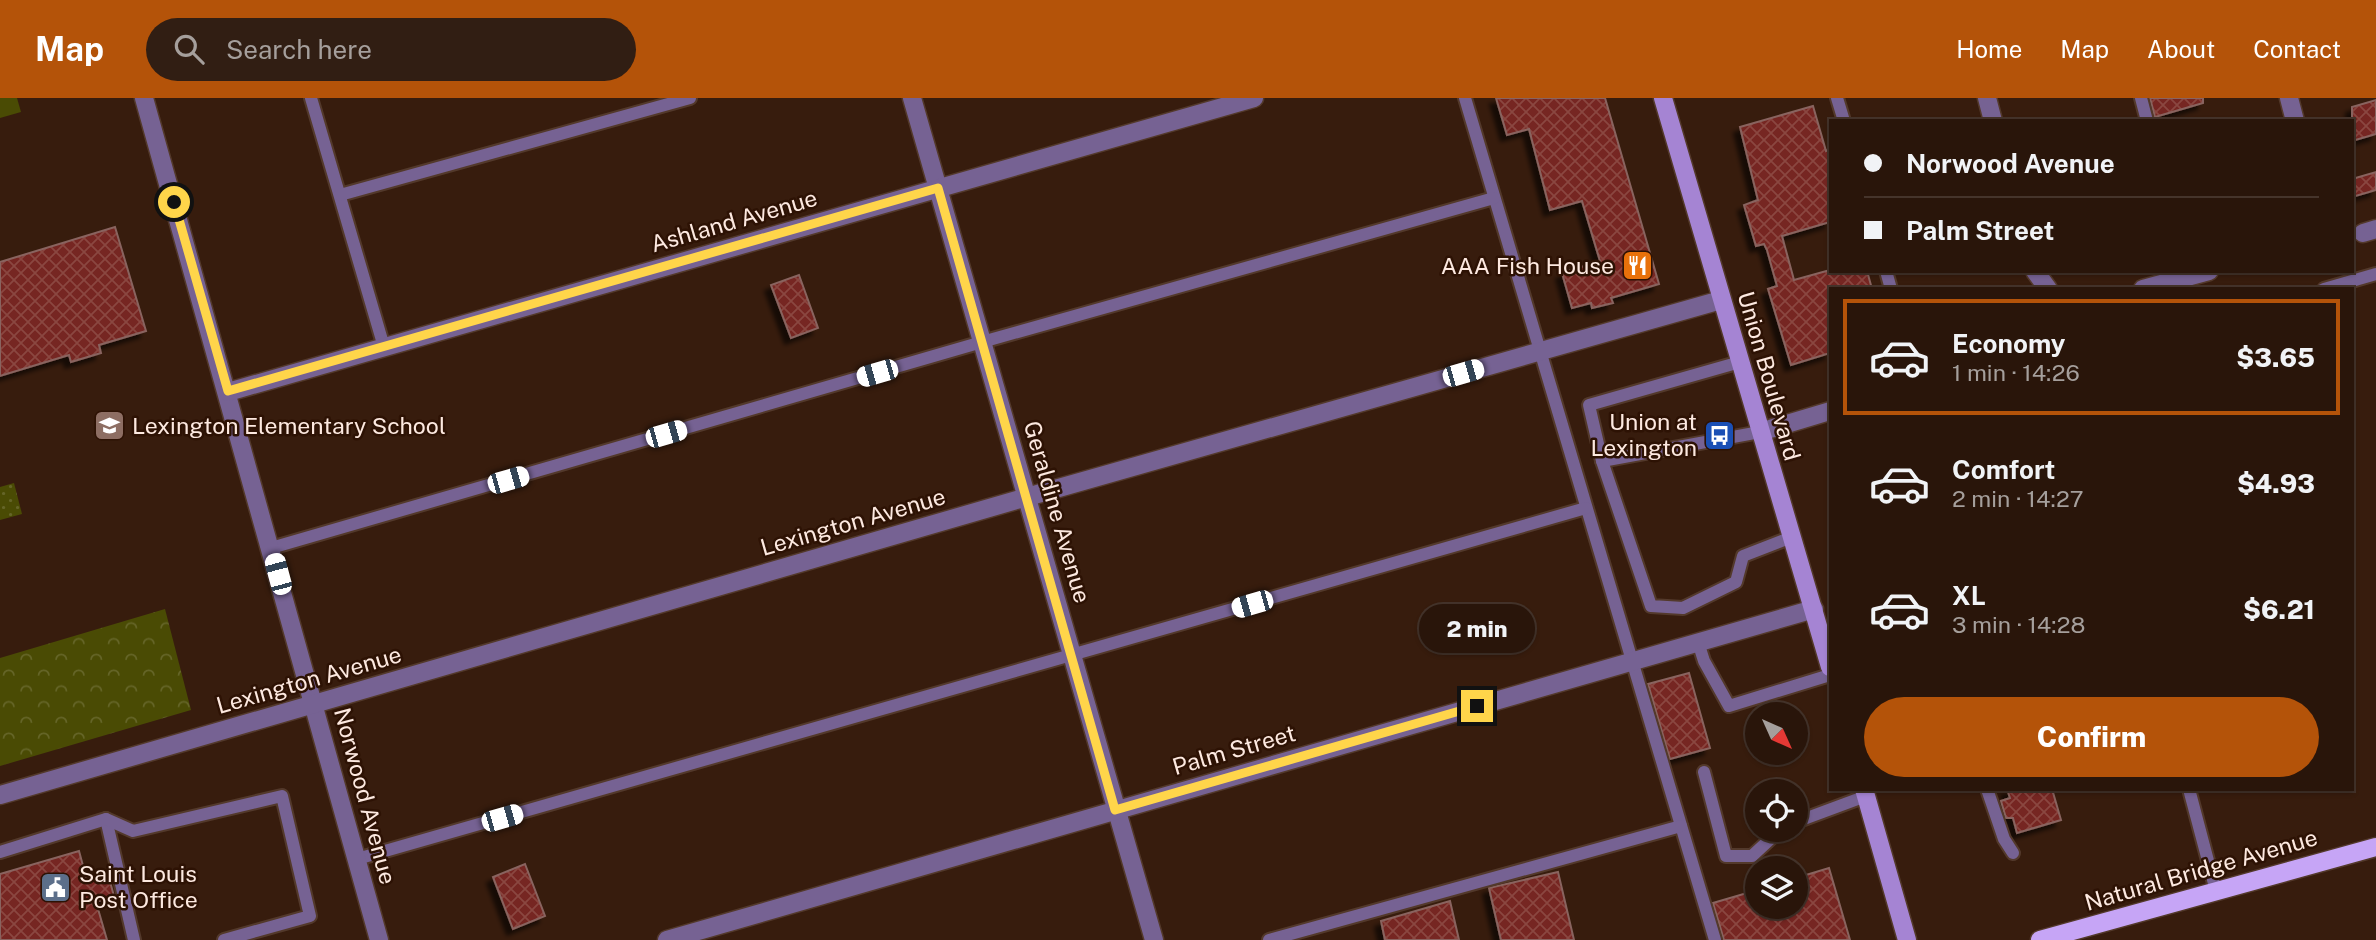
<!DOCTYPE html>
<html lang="en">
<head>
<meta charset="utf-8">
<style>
  body { margin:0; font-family:"Public Sans",sans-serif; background:#311e13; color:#f1f3f6; height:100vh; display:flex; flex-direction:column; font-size:26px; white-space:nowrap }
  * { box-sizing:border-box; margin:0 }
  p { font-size:23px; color:#a59f9c }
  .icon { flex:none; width:38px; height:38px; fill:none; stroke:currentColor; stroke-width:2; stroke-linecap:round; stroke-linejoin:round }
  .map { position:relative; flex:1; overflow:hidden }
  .side { position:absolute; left:1829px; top:189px; width:525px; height:504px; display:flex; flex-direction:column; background:#29150a; border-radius:0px; box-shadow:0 2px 5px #0004,0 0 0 2px #45342b }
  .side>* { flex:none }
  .banner { position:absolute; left:1829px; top:21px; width:525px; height:154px; border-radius:0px; box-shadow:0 2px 5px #0004,0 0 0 2px #45342b; display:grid; align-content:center; height:154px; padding:0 35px; background:#29150a }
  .needle { width:46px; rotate:135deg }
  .tools { position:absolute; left:1745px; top:604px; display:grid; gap:14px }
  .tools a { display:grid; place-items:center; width:63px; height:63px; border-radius:50%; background:#29150a; box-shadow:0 2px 5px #0004,0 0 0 2px #45342b; font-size:35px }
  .end { position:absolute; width:32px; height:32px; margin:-16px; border:9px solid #ffd54a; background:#111; box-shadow:0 0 0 4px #111 }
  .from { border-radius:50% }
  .bubble { position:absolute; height:49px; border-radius:24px; background:#29150a; box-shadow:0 2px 5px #0004,0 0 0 2px #45342b; font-size:23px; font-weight:800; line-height:49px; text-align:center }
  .car { position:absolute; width:21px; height:42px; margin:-21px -10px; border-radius:9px; box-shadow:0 0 5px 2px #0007; background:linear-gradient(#fff 24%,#345 0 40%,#fff 0 76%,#345 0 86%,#fff 0) }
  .banner b { display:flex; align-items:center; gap:24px; height:66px; font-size:26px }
  .banner b+b { border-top:2px solid #45342b }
  .banner i { width:18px; height:18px; background:#f1f3f6 }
  ul { padding:12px 0 0; list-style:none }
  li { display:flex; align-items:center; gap:21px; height:116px; margin:0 14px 10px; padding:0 21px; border:4px solid transparent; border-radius:0px }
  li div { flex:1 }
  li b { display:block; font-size:26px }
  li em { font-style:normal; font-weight:800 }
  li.on { border-color:#b45309 }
  li>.icon { width:63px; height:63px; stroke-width:1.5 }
  .primary-button { display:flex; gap:14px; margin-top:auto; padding:14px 35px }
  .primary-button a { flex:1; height:80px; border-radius:42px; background:#b45309; color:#fff; font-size:28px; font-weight:800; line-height:80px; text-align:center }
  header { display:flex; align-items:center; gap:42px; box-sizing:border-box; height:98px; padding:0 35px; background:#b45309; color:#fff }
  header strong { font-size:33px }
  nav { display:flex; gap:38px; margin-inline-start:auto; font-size:24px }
  .search { width:490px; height:63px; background:#311e13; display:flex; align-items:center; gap:18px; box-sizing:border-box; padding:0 24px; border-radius:38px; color:#a59f9c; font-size:26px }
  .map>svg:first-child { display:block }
</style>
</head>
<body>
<header>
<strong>Map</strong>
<div class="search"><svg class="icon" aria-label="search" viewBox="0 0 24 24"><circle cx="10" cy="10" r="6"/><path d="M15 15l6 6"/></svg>Search here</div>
<nav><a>Home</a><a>Map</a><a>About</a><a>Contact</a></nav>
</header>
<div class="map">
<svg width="2376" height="842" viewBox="0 0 2376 842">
  <defs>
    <pattern id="park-crowns" width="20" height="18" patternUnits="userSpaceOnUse" patternTransform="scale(1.75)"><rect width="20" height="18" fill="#4a4b04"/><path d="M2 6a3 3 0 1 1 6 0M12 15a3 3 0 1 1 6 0" fill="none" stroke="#656528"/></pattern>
    <pattern id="garden-dots" width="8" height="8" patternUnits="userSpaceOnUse" patternTransform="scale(1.75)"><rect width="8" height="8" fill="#4a4b04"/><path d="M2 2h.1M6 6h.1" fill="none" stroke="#656528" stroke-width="1.8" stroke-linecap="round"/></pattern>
    <pattern id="building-cross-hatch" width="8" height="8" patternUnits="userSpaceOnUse" patternTransform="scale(1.75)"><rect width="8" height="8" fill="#762621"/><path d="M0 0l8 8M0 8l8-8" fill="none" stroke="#8a4641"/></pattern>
    <filter id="shadow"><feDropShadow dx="-6" dy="6" stdDeviation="2" flood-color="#0009"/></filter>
  </defs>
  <rect width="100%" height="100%" fill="#371c0d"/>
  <polygon fill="#4a4b04" points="0,0 17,0 21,14 0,20"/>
  <polygon fill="url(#park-crowns)" points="165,511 191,612 0,668 0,560"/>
  <polygon fill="url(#garden-dots)" points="14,385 22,416 0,422 0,389"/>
  <g fill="url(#building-cross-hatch)" stroke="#89645f" stroke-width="2" filter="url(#shadow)">
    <polygon points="1496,0 1605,0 1659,186 1611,200 1613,205 1592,210 1591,205 1572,210 1562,175 1600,163 1582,103 1550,112 1529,31 1507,37"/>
    <polygon points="2150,0 2203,0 2203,5 2155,19"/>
    <polygon points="2376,2 2376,36 2352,43 2352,9"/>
    <polygon points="1813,8 1826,53 1830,51 1830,124 1782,138 1794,182 1830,172 1867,173 1872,191 1830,191 1830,255 1791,267 1768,191 1777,188 1767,152 1764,146 1756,148 1744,107 1758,102 1740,29"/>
    <polygon points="2376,74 2376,92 2352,99 2352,81"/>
    <polygon points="115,129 146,233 99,247 101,255 71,264 69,257 0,278 0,164"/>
    <polygon points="799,177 818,230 791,240 771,187"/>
    <polygon points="1689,575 1710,650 1670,661 1648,586"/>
    <polygon points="2007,691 2052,691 2061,722 2017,735 2013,720 2006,720 2001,703 2010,700"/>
    <polygon points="79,753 86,779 107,773 114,798 96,804 107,842 0,842 0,776"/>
    <polygon points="525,766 545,818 513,831 493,779"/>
    <polygon points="1829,770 1850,842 1724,842 1713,805 1757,792 1757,808 1796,808 1796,780"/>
    <polygon points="1558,774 1574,842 1501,842 1489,790"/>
    <polygon points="1450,803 1459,842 1385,842 1381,823"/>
  </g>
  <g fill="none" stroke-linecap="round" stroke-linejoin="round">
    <defs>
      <g id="lane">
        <polyline points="311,0 384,249"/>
        <polyline points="1465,0 1715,842"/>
        <polyline points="1837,0 1844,23"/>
        <polyline points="2141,0 2147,23"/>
        <polyline points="340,97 690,0"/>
        <polyline points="1886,173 1891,191"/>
        <polyline points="2324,191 2376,176"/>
        <polyline points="1740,264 1589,307 1602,363 1760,334"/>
        <polyline points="1602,363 1651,508 1683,510 1736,484 1743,458 1792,439"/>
        <polyline points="271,450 982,244 1494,100"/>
        <polyline points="1698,544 1704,563 1729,608 1830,577"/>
        <polyline points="1704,674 1726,758 1752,758 1780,732"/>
        <polyline points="1987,691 2004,741 2013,755"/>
        <polyline points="2189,691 2216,793"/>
        <polyline points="106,721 134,842"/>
        <polyline points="1796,724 1866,698"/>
        <polyline points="0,754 106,721 133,733 282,698 310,818 224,842"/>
        <polyline points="357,761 1586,410"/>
        <polyline points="1269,842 1681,728"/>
      </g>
      <g id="street">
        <polyline points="144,0 379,842"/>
        <polyline points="912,0 1154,842"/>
        <polyline points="1987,0 1993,23"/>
        <polyline points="2289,0 2295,23"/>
        <polyline points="2363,135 2376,131"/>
        <polyline points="2035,173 2048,191"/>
        <polyline points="2143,191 2209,173"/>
        <polyline points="228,294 1254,0"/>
        <polyline points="1760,334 1830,313"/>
        <polyline points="0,697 1027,399 1721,202"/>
        <polyline points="667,842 1814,511"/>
      </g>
      <g id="secondary">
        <polyline points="1663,0 1830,569"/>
        <polyline points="1864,691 1907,842"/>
      </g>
      <polyline id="primary" points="2040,842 2376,749"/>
    </defs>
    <use href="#lane" stroke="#53392b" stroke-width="16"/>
    <use href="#street" stroke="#53392b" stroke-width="21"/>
    <use href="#secondary" stroke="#53392b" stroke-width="21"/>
    <use href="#primary" stroke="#53392b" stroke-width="21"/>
    <use href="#lane" stroke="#766293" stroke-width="12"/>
    <use href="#street" stroke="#766293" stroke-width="18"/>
    <use href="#secondary" stroke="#a584d3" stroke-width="18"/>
    <use href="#primary" stroke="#c6a5f6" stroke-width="18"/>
  </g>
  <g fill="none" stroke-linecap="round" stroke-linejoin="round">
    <polyline stroke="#ffd54a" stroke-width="9" points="174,104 228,293 938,90 1115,712 1477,608"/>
  </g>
  <defs>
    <symbol id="restaurant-square" viewBox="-11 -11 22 22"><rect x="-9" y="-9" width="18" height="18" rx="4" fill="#e8710a" stroke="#2d1204"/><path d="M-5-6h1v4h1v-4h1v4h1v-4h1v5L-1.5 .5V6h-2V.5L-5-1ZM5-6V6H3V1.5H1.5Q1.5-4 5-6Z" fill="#fff"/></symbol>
    <symbol id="school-square" viewBox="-11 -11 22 22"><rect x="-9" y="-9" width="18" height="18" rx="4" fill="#8d6e63" stroke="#2d1204"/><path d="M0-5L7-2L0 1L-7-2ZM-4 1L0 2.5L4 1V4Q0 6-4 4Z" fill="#fff"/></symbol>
    <symbol id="bus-square" viewBox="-11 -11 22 22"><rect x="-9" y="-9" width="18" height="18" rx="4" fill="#1a4fb4" stroke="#2d1204"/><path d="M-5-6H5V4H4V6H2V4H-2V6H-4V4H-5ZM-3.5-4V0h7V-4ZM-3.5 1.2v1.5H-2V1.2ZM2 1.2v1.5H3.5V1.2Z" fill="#fff"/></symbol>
    <symbol id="civic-square" viewBox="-11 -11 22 22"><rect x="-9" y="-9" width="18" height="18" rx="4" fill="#5c6f8a" stroke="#2d1204"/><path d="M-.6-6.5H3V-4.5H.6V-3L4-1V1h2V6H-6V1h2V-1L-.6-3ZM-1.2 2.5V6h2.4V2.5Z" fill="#fff"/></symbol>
  </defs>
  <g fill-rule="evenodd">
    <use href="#restaurant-square" x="1620" y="150" width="35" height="35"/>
    <use href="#school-square" x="92" y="310" width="35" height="35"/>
    <use href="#bus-square" x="1702" y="320" width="35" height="35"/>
    <use href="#civic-square" x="38" y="772" width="35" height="35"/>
  </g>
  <g text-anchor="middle" stroke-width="5" stroke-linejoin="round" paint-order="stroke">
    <g font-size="23" fill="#fde9e0" stroke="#2d1204">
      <text transform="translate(734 123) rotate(-16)" y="8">Ashland Avenue</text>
      <text transform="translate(1769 278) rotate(74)" y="8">Union Boulevard</text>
      <text transform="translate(1057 414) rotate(74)" y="8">Geraldine Avenue</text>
      <text transform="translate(853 424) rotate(-16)" y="8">Lexington Avenue</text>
      <text transform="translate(309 582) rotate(-16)" y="8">Lexington Avenue</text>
      <text transform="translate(1234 652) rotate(-16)" y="8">Palm Street</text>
      <text transform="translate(365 698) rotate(75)" y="8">Norwood Avenue</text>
      <text transform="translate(2201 772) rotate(-16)" y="8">Natural Bridge Avenue</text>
    </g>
    <g font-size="23" fill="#fde9e0" stroke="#2d1204" text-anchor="end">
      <text x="1614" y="176">AAA Fish House</text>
      <text x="1697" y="332">Union at<tspan x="1697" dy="26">Lexington</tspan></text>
      <text x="132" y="336" text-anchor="start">Lexington Elementary School</text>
      <text x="79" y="784" text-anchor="start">Saint Louis<tspan x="79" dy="26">Post Office</tspan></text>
    </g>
  </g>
</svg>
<div class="tools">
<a><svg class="needle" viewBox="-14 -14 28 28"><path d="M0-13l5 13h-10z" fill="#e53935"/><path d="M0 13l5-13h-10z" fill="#a59f9c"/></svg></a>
<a><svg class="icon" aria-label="locate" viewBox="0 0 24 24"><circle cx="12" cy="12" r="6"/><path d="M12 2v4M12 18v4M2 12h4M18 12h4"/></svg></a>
<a><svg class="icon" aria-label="layers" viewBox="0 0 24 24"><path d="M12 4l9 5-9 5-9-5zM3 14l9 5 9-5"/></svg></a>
</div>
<i class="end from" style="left:174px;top:104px"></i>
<i class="end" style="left:1477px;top:608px"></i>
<div class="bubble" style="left:1419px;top:506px;width:116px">2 min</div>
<i class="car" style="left:877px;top:275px;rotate:254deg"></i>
<i class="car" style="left:1463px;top:275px;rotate:74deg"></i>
<i class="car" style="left:666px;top:336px;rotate:74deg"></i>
<i class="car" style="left:508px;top:382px;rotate:74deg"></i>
<i class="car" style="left:278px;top:476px;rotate:345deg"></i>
<i class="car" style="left:1252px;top:506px;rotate:254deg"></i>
<i class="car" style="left:502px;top:720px;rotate:74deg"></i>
<div class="banner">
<b><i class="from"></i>Norwood Avenue</b>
<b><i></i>Palm Street</b>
</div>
<section class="side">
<ul>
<li class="on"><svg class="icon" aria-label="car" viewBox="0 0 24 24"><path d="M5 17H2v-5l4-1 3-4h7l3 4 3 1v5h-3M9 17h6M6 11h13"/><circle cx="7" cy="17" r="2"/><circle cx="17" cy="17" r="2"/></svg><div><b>Economy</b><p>1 min · 14:26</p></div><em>$3.65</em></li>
<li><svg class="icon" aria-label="car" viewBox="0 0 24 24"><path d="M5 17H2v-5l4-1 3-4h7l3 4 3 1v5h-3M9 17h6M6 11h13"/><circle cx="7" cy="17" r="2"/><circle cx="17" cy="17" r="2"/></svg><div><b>Comfort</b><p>2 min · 14:27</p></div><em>$4.93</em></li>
<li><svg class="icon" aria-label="car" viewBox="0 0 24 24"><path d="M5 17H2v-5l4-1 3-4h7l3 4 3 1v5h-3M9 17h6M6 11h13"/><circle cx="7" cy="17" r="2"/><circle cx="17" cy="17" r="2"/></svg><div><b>XL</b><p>3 min · 14:28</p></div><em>$6.21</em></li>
</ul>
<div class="primary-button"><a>Confirm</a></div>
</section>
</div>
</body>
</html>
